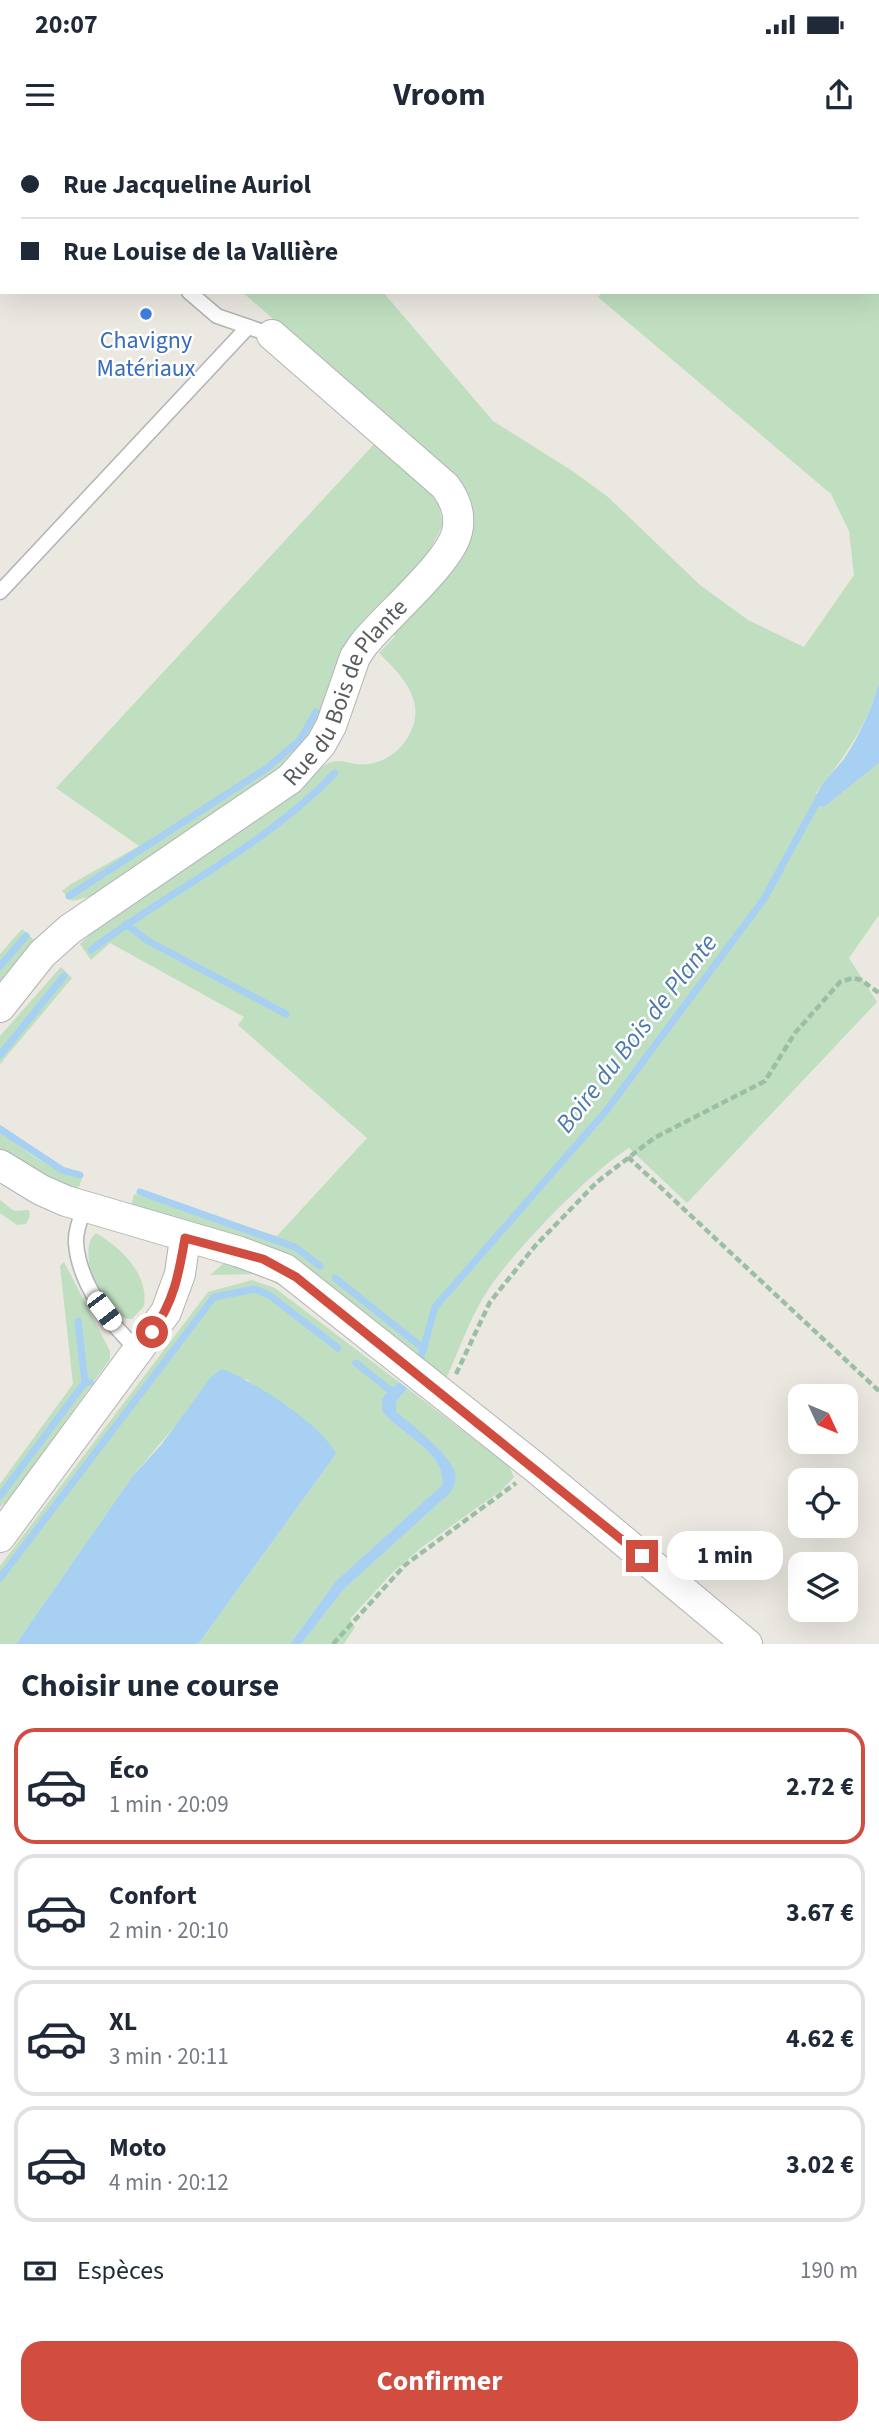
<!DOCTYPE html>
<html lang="fr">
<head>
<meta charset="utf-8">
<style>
  body { margin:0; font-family:"Source Sans 3",sans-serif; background:#f2f2f3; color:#1f2937; height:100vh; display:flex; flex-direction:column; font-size:26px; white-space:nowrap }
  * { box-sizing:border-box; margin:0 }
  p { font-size:23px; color:#747a83 }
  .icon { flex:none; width:38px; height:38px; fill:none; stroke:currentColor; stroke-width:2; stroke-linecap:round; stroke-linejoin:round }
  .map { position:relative; height:1504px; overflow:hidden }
  .side { display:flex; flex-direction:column; background:#fff; flex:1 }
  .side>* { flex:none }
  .banner { position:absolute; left:0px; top:0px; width:880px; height:154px; box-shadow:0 7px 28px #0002; display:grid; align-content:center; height:154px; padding:0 21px; background:#fff }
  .needle { width:46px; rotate:134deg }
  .controls { position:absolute; left:788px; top:1244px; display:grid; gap:14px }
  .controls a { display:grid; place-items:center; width:70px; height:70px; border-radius:14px; background:#fff; box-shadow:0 7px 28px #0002; font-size:35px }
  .end { position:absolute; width:32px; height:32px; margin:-16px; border:9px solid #d14d3f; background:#fff; box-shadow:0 0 0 4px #fff }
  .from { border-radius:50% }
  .bubble { position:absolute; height:49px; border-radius:21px; background:#fff; box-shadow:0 7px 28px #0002; font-size:23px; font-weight:700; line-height:49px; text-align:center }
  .car { position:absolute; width:21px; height:42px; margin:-21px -10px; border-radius:9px; box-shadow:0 0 5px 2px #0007; background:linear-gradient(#fff 24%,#345 0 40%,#fff 0 76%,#345 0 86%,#fff 0) }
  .banner b { display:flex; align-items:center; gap:24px; height:66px; font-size:26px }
  .banner b+b { border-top:2px solid #e0e1e3 }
  .banner i { width:18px; height:18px; background:#1f2937 }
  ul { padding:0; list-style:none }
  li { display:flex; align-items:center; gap:21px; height:116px; margin:0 14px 10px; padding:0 7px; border:4px solid #e0e1e3; border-radius:21px }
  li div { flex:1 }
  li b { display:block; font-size:26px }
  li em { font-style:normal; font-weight:700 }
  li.active { border-color:#d14d3f }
  li>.icon { width:63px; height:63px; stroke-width:1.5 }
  h2 { padding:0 21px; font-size:32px; line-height:84px }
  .pay { display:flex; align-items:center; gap:18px; height:77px; padding:0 21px; font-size:26px }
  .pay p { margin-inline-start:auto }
  .button { display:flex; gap:14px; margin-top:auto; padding:14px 21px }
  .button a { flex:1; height:80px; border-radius:21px; background:#d14d3f; color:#fff; font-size:28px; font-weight:700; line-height:80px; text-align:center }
  .status { display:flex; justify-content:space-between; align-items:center; height:49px; padding:0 35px; background:#fff; direction:ltr }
  .status svg { height:19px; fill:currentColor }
  header { display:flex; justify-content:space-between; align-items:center; height:91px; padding:0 21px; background:#fff; font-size:32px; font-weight:700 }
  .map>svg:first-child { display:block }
</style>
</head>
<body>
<div class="status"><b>20:07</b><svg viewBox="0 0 49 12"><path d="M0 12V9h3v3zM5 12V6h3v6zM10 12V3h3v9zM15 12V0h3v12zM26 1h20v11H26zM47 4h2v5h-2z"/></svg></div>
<header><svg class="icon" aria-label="menu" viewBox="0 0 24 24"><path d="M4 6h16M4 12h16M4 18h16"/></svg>Vroom<svg class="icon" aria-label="share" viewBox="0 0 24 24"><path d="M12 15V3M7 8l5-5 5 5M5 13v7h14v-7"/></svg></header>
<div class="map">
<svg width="879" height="1504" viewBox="0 0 879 1504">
  <rect width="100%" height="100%" fill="#eae8e0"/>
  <g fill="#bfdfc0">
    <polygon points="66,0 214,0 217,2 68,2"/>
    <path d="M748 0H879V542C869 584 842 620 816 653L824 667 879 623V775L849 818 877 862 687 1063 629 1008C590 1032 520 1105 492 1144 471 1173 460 1209 445 1241L317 1140 131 1067 134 1054 277 1096 367 998 238 885 244 877 110 803 91 820 80 804 103 781C159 743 217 708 273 670 291 657 308 635 325 625 337 618 344 622 356 624 378 627 399 614 409 595 428 561 401 535 379 513L395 496 390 491 471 366 458 338 242 152H383L493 281 571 330 608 357 700 445 748 480 804 507 854 435 849 391 831 354 598 157 602 152H878V2Z"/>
    <polygon points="377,301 437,357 443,385 427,415 356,491 344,510 315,593 282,628 93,756 72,761 62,751 71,744 139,706 56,648"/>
    <polygon points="22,789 36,802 0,851 0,814"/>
    <polygon points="61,827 72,838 0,924 0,896"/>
    <path d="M0 990C25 1011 50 1031 82 1038L79 1047C58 1054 18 1021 0 1009Z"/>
    <polygon points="0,1060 14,1071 29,1070 30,1076 26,1084 17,1085 0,1073"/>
    <path d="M96 1093C121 1108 149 1134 144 1166L132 1179C103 1180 74 1111 96 1093Z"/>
    <polygon points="249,1120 291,1152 259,1134 210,1135 224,1123"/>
    <polygon points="64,1122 110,1211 110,1219 8,1361 0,1367 0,1344 73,1244 60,1126"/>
    <path d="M252 1140 275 1148 399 1242 382 1258V1271C399 1293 447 1313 442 1345L336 1441 290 1504H198L336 1314 308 1285 246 1239 180 1280 132 1337 16 1504H0V1426L208 1152Z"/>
    <polygon points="407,1248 509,1326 514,1337 503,1349 422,1407 391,1434 350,1479 355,1487 344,1504 301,1504 344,1449 448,1355 455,1343 447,1318 396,1271 396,1262"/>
  </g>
  <g fill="#a7d0f3">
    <path d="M879 542V623L824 667 813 665C817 646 832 634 844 619 858 598 873 567 879 542Z"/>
    <path d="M222 1229C252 1240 323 1285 336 1314L198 1504H16L132 1337 161 1305 211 1237Z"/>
    <path d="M399 1242 407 1248 396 1262V1271C411 1285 451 1314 455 1333 457 1342 453 1348 449 1354L344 1449 301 1504H290L336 1441 442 1345C447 1313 399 1293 382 1271V1258Z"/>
  </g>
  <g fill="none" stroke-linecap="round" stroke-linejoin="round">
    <g stroke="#a7d0f3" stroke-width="7">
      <polyline points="69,756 267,628 300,600 316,572"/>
      <polyline points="126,784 148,801 286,874"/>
      <path d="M91 810C171 750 265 706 335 633"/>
      <polyline points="0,826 26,796"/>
      <polyline points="0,915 64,836"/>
      <polyline points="0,989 62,1030 80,1035"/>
      <polyline points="140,1052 295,1107 320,1126"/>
      <polyline points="335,1138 424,1209"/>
      <polyline points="78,1181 85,1242 90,1242"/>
      <polyline points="421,1217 435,1167 606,971 764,759 819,658"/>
      <polyline points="356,1223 395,1254"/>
      <polyline points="0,1356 85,1242"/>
      <polyline points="0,1438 214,1157 255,1149 269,1155 338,1208"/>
    </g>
    <defs>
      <g id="lane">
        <polyline points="0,23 2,23"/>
        <polyline points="189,152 217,176 272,195"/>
        <polyline points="0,452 248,187"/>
        <path d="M85 1066C81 1077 75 1091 76 1103 79 1144 110 1184 139 1211"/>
      </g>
      <g id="street">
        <path id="s1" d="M0 867 42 814 70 789 290 639 321 604 331 586 355 517 363 505C385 477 450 423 457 392 461 375 455 359 445 346L272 195"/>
        <polyline points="0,1025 41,1050 66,1061 240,1112 285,1129 536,1328 747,1504"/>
        <polyline points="0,1397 166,1172 180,1134 185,1098"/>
      </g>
    </defs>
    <use href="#lane" stroke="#b1b3b6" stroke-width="17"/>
    <use href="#street" stroke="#b1b3b6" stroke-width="32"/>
    <g stroke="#9abfa5" stroke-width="4.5" stroke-dasharray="7 3.5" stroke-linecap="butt">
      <polyline points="628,1017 879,1251"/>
      <polyline points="456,1234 490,1162 535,1106 597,1042 654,998 765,941 795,893 840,842 853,838 861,840 879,853"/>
      <polyline points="333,1504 405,1425 516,1343"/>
    </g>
    <use href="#lane" stroke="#fff" stroke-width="14"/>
    <use href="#street" stroke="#fff" stroke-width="30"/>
  </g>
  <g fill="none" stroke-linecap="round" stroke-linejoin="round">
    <path stroke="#d14d3f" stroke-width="9" d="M152 1192C174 1162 179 1133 185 1098L263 1119 296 1137 642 1416"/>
  </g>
  <circle fill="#3f7fe0" stroke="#fff" stroke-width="2.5" cx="146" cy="174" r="7"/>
  <g text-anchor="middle" stroke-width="5" stroke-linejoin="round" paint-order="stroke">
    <g font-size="24" fill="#366cbe" stroke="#fff">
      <text x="146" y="208">Chavigny<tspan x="146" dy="28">Matériaux</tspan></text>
    </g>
    <g font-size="24" fill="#595c5f" stroke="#fff">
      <text dy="8" stroke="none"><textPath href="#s1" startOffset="476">Rue du Bois de Plante</textPath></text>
    </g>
    <g font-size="26" font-style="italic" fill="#4c78aa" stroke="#fff">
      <text transform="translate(636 893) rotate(-52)" y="9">Boire du Bois de Plante</text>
    </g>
  </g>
</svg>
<div class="controls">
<a><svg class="needle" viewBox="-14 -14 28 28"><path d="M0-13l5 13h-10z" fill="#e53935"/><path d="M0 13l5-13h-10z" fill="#747a83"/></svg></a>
<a><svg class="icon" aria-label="locate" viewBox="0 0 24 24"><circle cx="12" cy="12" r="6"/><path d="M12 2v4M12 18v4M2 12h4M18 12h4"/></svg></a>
<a><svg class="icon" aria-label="layers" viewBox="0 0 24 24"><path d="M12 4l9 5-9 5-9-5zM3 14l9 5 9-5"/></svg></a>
</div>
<i class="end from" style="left:152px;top:1192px"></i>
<i class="end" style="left:642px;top:1416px"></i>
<div class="bubble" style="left:667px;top:1391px;width:116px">1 min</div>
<i class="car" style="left:104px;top:1171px;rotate:143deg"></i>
<div class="banner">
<b><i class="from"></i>Rue Jacqueline Auriol</b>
<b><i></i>Rue Louise de la Vallière</b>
</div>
</div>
<section class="side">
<h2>Choisir une course</h2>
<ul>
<li class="active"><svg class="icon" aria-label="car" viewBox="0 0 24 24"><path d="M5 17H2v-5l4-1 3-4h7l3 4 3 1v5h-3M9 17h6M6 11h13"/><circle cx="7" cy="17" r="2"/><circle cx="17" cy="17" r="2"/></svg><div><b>Éco</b><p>1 min · 20:09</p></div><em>2.72 €</em></li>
<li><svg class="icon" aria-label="car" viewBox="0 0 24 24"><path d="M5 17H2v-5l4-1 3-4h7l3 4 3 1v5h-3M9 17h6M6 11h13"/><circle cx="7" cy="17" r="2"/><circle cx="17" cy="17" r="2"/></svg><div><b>Confort</b><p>2 min · 20:10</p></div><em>3.67 €</em></li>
<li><svg class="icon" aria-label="car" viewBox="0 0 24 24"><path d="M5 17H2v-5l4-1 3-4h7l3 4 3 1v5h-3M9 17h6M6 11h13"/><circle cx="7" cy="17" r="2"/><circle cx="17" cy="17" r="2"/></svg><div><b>XL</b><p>3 min · 20:11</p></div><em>4.62 €</em></li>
<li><svg class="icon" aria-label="car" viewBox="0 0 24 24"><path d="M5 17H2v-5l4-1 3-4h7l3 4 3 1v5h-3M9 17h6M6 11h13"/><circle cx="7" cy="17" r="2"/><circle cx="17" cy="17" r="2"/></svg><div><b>Moto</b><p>4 min · 20:12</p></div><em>3.02 €</em></li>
</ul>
<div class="pay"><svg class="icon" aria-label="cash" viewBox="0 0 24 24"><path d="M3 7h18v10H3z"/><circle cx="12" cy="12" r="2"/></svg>Espèces<p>190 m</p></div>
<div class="button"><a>Confirmer</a></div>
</section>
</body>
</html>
